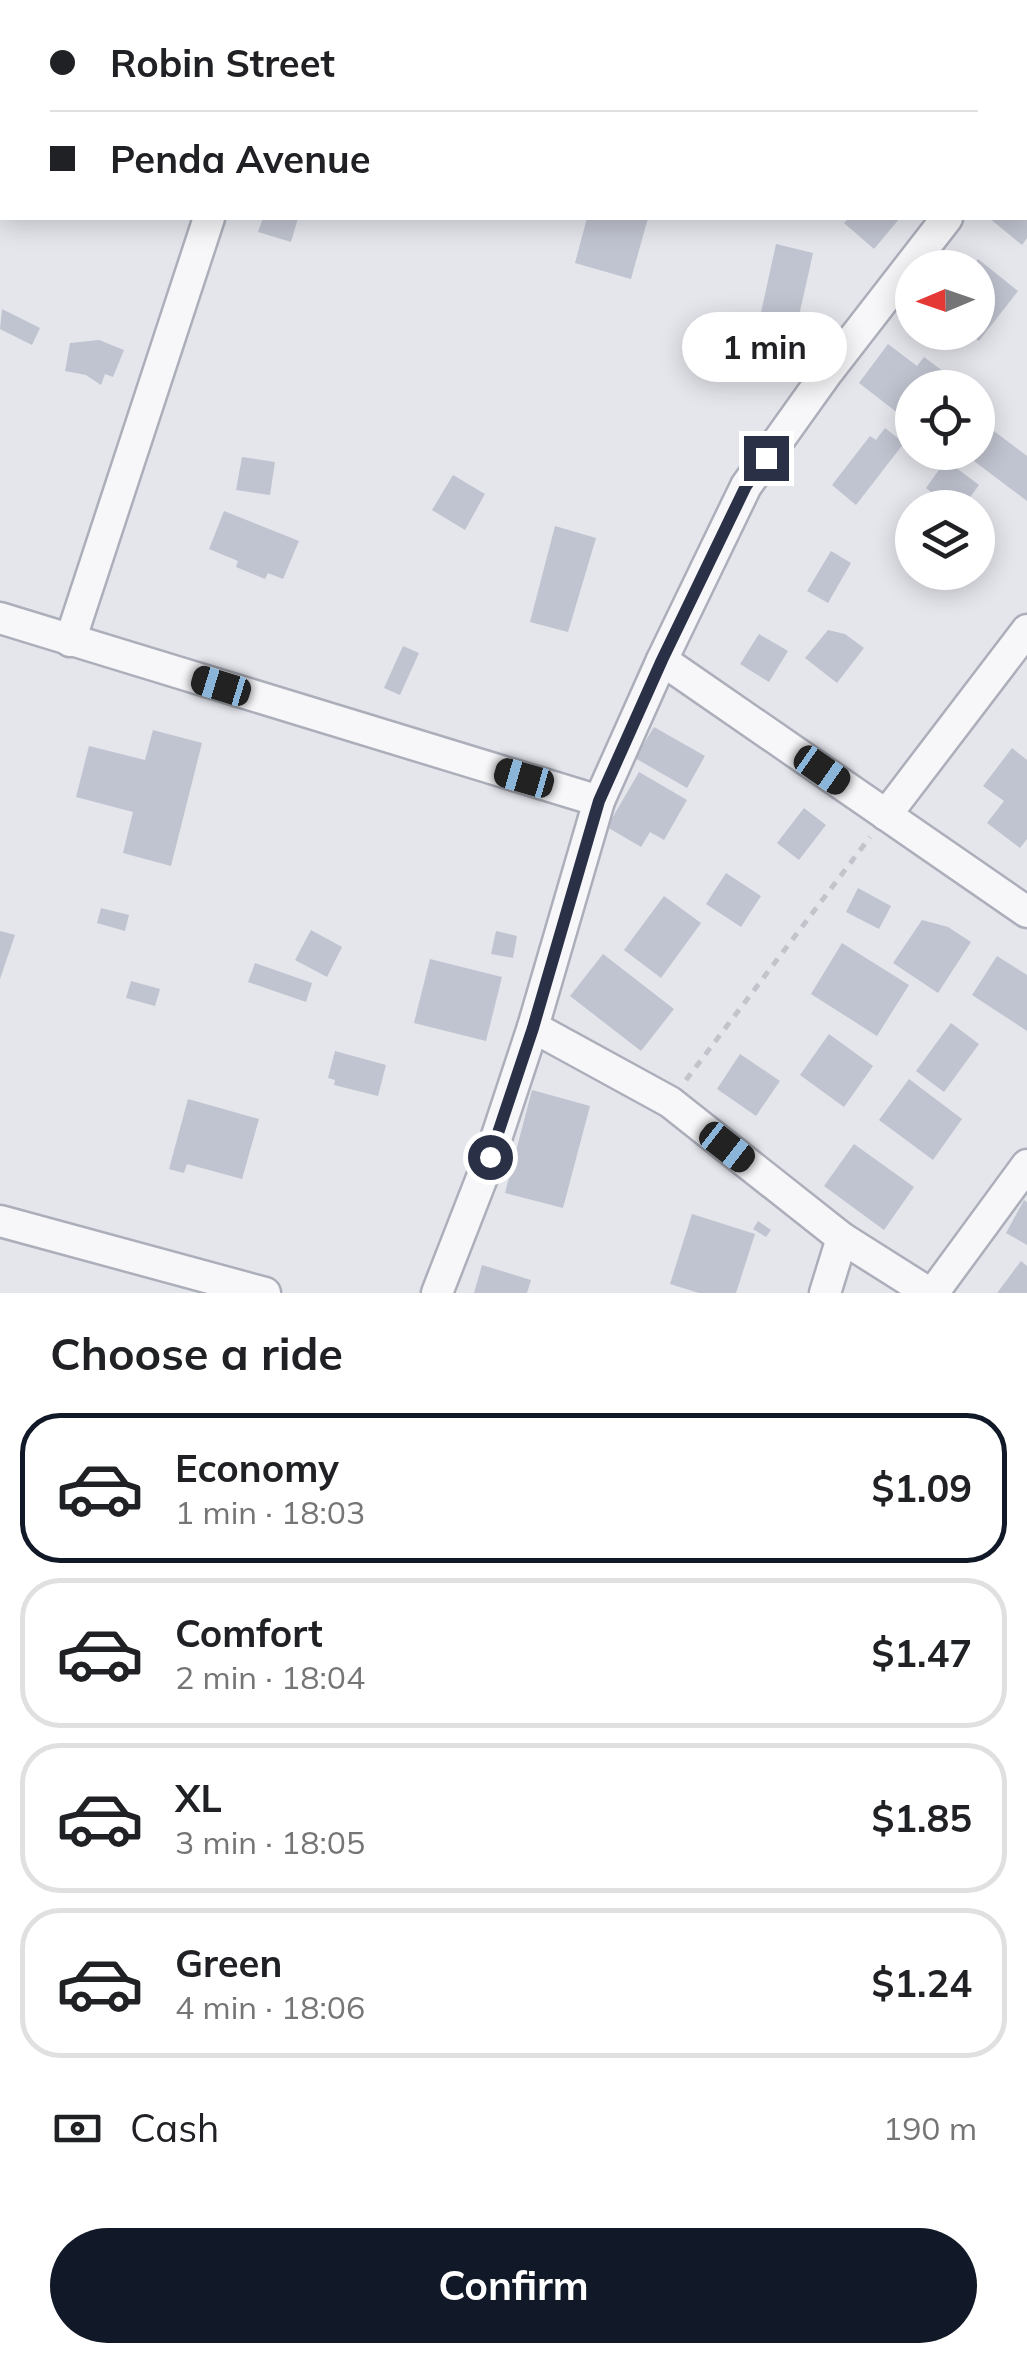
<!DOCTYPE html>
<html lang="en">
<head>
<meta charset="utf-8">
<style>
  body { margin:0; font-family:Mulish,sans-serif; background:#f2f2f2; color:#202124; height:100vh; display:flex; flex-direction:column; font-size:38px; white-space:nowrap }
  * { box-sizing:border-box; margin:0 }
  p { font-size:32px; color:#757577 }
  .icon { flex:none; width:55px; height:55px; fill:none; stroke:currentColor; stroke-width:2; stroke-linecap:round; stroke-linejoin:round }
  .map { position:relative; height:1293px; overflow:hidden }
  .sheet { display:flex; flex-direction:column; background:#fff; flex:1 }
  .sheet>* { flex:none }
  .banner { position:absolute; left:0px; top:0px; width:1028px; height:220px; box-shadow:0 5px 25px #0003; display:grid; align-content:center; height:220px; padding:0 50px; background:#fff }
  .needle { width:65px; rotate:268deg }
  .buttons { position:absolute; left:895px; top:250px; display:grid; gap:20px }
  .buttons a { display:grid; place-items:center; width:100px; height:100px; border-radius:50%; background:#fff; box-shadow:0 5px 25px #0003; font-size:50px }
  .end { position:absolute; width:45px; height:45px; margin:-22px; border:12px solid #2a3046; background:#fff; box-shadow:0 0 0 5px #fff }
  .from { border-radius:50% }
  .bubble { position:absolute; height:70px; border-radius:35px; background:#fff; box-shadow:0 5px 25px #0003; font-size:32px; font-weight:700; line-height:70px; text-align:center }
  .car { position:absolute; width:30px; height:60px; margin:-30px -15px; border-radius:12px; box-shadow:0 0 8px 2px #0007; background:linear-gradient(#222 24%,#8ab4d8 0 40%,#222 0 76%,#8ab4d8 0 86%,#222 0) }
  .banner b { display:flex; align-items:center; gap:35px; height:95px; font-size:38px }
  .banner b+b { border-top:2px solid #e0e0e0 }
  .banner i { width:25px; height:25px; background:#202124 }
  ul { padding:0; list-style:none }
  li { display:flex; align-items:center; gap:30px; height:150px; margin:0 20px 15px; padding:0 30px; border:5px solid #e0e0e0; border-radius:40px }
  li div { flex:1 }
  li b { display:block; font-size:38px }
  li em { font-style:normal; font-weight:700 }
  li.on { border-color:#111827 }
  li>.icon { width:90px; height:90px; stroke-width:1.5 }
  h2 { padding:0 50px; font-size:45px; line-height:120px }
  .pay { display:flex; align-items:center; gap:25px; height:110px; padding:0 50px; font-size:38px }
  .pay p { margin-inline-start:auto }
  .action { display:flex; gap:20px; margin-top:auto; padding:20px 50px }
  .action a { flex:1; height:115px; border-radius:60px; background:#111827; color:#fff; font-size:40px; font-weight:700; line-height:115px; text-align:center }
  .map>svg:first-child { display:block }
</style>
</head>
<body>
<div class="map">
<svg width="1027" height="1293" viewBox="0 0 1027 1293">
  <rect width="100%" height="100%" fill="#e4e6ec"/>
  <g fill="#c0c4d0">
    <polygon points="263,218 298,218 291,242 258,232"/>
    <polygon points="587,218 648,218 631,279 575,263"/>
    <polygon points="849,218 900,218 874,249 844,223"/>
    <polygon points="989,218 1027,218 1027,238 1022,245"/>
    <polygon points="776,244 813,253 797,325 760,317"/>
    <polygon points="978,259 1018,291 979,341 968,332 978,332 978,268 971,268"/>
    <polygon points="2,309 40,328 32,345 0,329"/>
    <polygon points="99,340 124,350 113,377 105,374 101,385 86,375 65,371 70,343"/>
    <polygon points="888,344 917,366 924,357 955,380 949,388 912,388 912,424 859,383"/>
    <polygon points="986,425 1027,456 1027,501 962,452 978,452 978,437"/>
    <polygon points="885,428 904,443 856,505 832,485 870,436 876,440"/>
    <polygon points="242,457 275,462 270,495 236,490"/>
    <polygon points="946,460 979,485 962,508 929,508 937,497 926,488"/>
    <polygon points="453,475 485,494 465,530 432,510"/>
    <polygon points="224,511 299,541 283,579 268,573 265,579 236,567 238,561 209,549"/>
    <polygon points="555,526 596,538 568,632 530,622"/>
    <polygon points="831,551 851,563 828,603 807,591"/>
    <polygon points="828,630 845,634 864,648 837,683 805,658"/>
    <polygon points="759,634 788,651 769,682 740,664"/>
    <polygon points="403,646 419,653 400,695 384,688"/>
    <polygon points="654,727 705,756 687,788 635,758"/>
    <polygon points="153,730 202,743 171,866 123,853 133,812 76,797 89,746 145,760"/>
    <polygon points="1012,748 1027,760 1027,839 1020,848 987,823 1004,801 983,786"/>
    <polygon points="639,772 687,800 664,840 650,832 641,847 607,827"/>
    <polygon points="804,808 826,825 799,860 777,843"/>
    <polygon points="726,873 761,896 741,927 706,904"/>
    <polygon points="858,888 891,906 879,929 846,912"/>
    <polygon points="664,896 701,923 661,978 624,950"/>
    <polygon points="101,908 129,915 125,931 97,923"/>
    <polygon points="922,920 948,927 971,942 938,993 893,963"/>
    <polygon points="311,930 342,947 327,977 295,960"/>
    <polygon points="0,931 15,935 0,979"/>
    <polygon points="496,931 517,936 513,958 491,954"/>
    <polygon points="842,943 909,985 877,1036 811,994"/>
    <polygon points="603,954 674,1009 641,1051 570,996"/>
    <polygon points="997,956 1027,975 1027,1031 972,995"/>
    <polygon points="430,959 502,977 486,1041 414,1023"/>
    <polygon points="255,963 312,983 306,1002 248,982"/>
    <polygon points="131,981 160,989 155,1006 126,998"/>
    <polygon points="951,1023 979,1044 944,1092 916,1071"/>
    <polygon points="829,1034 873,1066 844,1107 800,1075"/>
    <polygon points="335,1051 386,1065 378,1096 334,1085 335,1080 328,1078"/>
    <polygon points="740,1054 780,1081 756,1116 717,1089"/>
    <polygon points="909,1079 962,1119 933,1160 879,1120"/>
    <polygon points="532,1090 590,1106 563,1208 505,1193"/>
    <polygon points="188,1099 259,1119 242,1179 187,1164 184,1173 169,1169"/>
    <polygon points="854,1144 914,1187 884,1230 824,1186"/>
    <polygon points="1024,1200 1027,1202 1027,1245 1006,1233"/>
    <polygon points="692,1214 755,1234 736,1293 699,1293 670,1284"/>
    <polygon points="758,1221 771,1230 766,1237 753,1229"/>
    <polygon points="1021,1261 1027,1266 1027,1293 997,1293"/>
    <polygon points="482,1265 531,1280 527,1293 474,1293"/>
  </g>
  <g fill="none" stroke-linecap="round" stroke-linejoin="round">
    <defs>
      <g id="minor">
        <polyline points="0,3 2,4"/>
        <polyline points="1025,117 1027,115"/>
        <polyline points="0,618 599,801"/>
        <polyline points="70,641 209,218"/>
        <polyline points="662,660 1027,912"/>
        <polyline points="886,815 1027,630"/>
        <polyline points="533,1027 670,1102 842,1238 929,1293"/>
        <polyline points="0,1221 265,1293"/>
        <polyline points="437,1293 490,1157 533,1027 599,801 662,660 746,486 826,374 947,218"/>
        <polyline points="825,1293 842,1238"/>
        <polyline points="933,1293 1027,1165"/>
      </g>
    </defs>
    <use href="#minor" stroke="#acafba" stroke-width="35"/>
    <polyline stroke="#c2c3cb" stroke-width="5" stroke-dasharray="8 8" stroke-linecap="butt" points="686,1080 870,837"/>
    <use href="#minor" stroke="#f7f7fa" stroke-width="30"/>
  </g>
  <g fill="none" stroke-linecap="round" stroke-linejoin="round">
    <polyline stroke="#2a3046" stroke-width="12" points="490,1157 533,1028 599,801 662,660 746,486 766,458"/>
  </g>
</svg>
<div class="buttons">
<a><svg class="needle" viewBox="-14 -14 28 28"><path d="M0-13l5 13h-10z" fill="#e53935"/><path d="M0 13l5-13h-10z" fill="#757577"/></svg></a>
<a><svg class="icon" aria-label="locate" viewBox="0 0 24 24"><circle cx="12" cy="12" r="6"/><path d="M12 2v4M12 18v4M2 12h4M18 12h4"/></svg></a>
<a><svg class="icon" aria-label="layers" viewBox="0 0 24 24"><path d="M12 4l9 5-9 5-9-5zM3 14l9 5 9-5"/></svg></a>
</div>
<i class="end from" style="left:490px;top:1157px"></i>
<i class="end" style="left:766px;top:458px"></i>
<div class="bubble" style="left:682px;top:312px;width:165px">1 min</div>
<i class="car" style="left:221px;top:686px;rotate:287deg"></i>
<i class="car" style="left:822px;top:770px;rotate:125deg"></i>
<i class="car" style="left:524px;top:778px;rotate:286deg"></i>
<i class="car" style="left:727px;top:1147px;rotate:128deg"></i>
<div class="banner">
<b><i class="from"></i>Robin Street</b>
<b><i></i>Penda Avenue</b>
</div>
</div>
<section class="sheet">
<h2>Choose a ride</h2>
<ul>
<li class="on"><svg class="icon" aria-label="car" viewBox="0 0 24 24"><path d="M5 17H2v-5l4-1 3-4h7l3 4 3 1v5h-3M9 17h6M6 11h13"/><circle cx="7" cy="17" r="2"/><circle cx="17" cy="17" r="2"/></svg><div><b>Economy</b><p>1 min · 18:03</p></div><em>$1.09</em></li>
<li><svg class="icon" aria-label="car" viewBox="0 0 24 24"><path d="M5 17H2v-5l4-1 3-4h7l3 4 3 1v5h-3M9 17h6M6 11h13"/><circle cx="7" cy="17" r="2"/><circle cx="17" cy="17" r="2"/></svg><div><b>Comfort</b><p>2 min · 18:04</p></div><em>$1.47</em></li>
<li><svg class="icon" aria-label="car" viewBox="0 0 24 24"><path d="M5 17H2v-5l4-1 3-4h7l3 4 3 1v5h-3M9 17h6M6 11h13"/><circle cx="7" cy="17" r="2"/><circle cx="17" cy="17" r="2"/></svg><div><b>XL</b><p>3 min · 18:05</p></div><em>$1.85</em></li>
<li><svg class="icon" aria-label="car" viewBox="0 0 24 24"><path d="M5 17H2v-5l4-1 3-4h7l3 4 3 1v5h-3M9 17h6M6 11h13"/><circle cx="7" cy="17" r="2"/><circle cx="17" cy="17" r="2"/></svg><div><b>Green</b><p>4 min · 18:06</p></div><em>$1.24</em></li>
</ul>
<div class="pay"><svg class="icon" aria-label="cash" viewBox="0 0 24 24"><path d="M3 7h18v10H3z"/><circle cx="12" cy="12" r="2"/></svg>Cash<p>190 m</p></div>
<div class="action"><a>Confirm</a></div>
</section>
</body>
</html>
